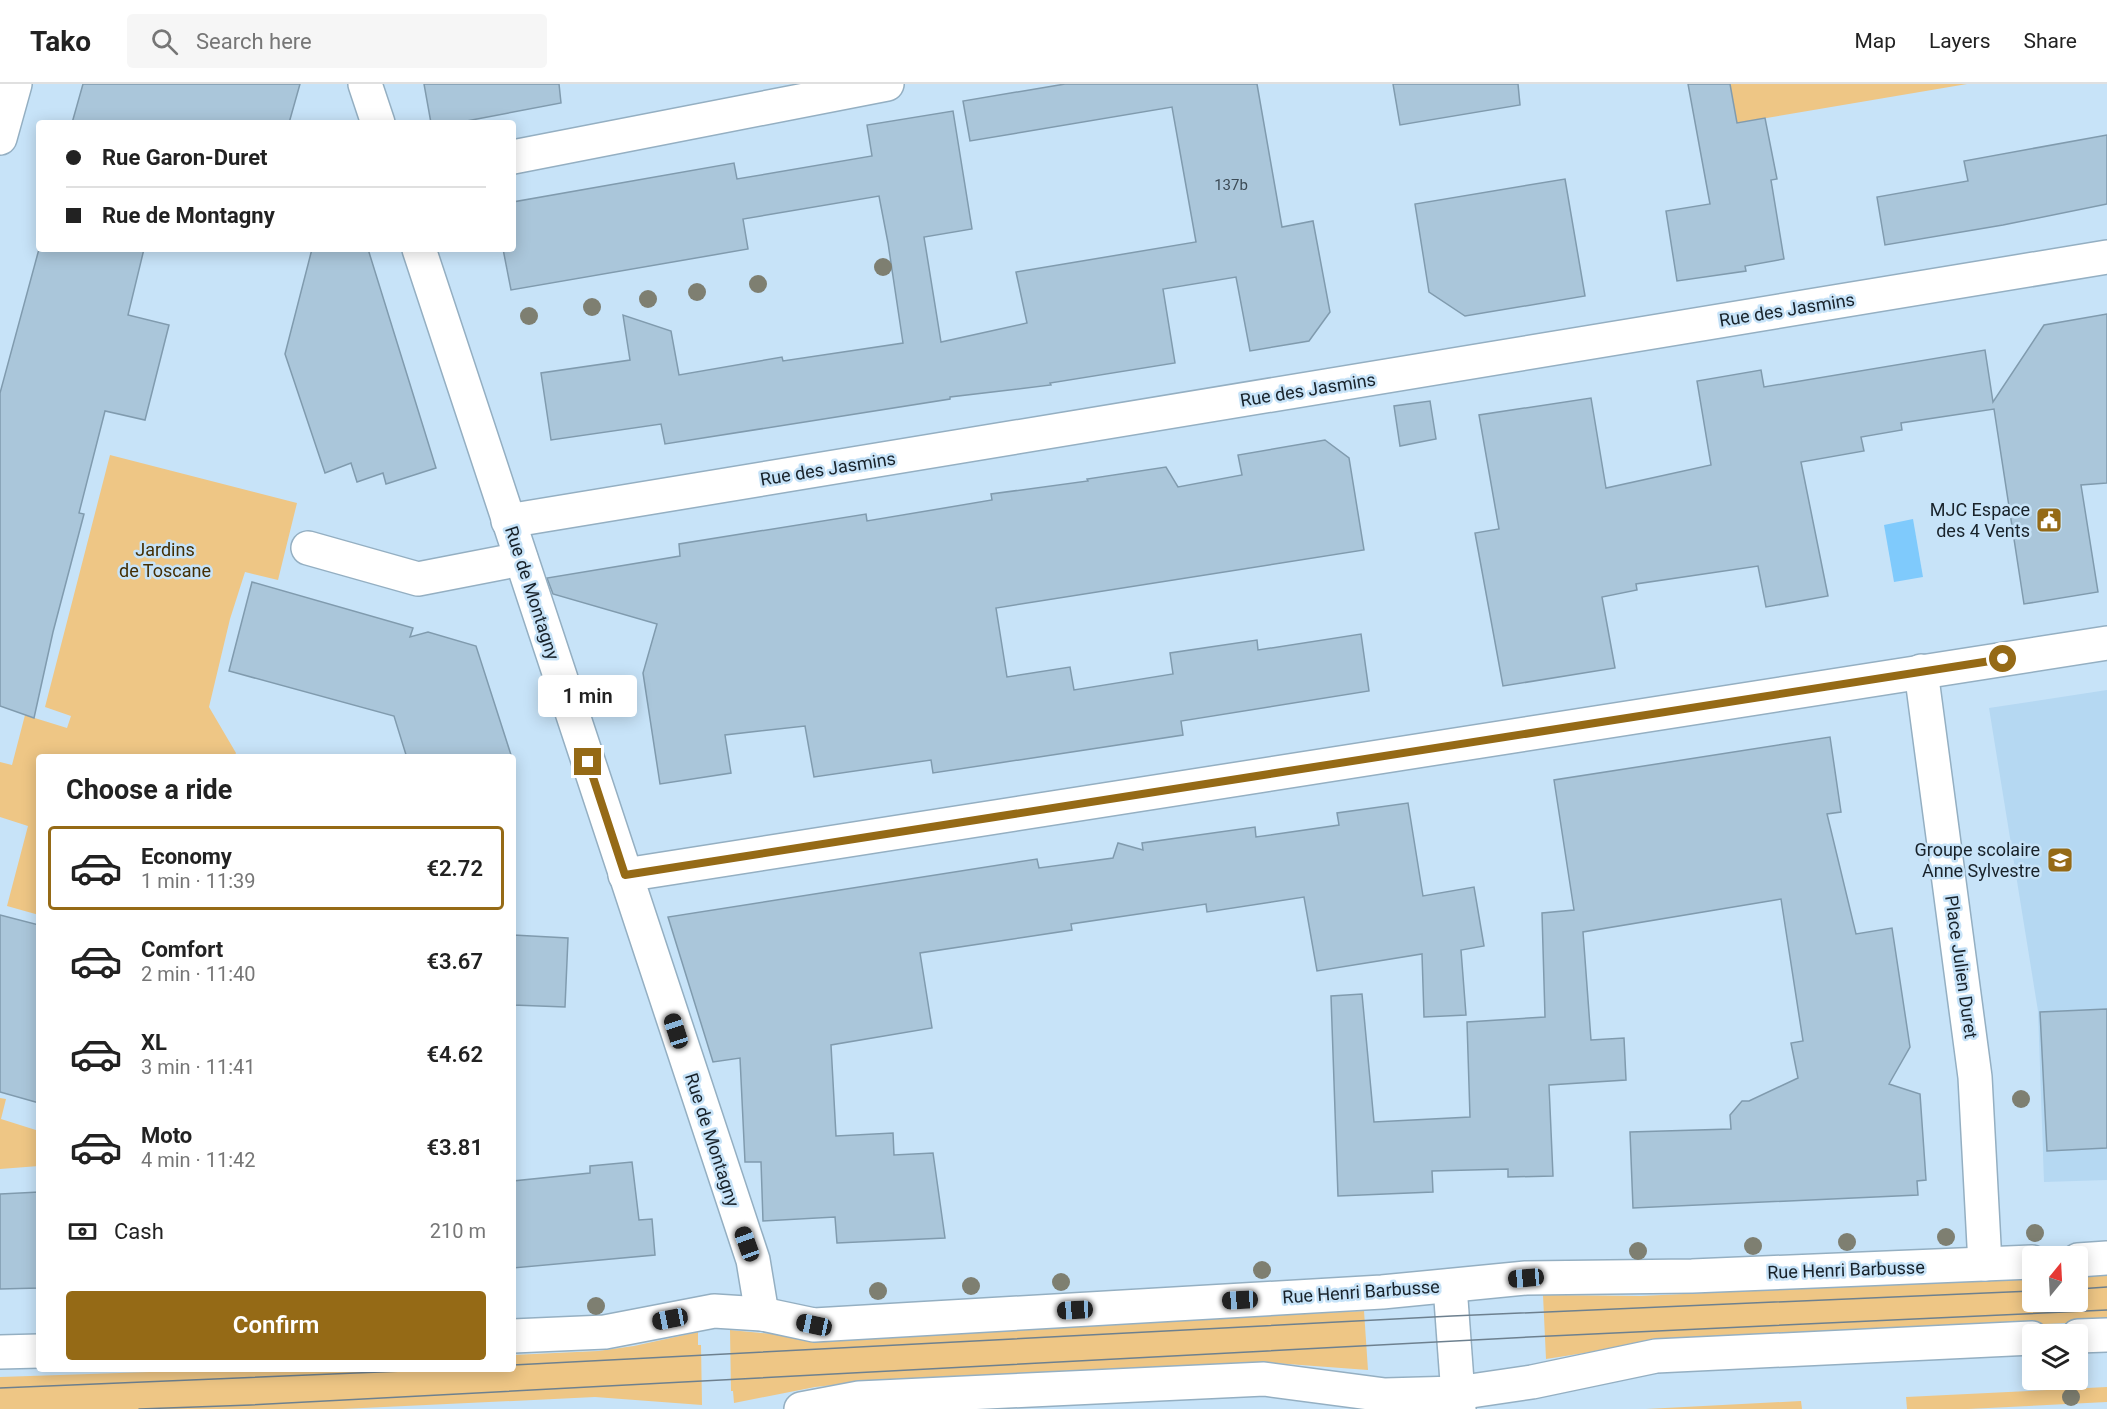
<!DOCTYPE html>
<html lang="en">
<head>
<meta charset="utf-8">
<style>
  body { margin:0; font-family:Roboto,sans-serif; background:#f6f6f6; color:#222; height:100vh; display:flex; flex-direction:column; font-size:22px; white-space:nowrap }
  * { box-sizing:border-box; margin:0 }
  p { font-size:20px; color:#767676 }
  .icon { flex:none; width:33px; height:33px; fill:none; stroke:currentColor; stroke-width:2; stroke-linecap:round; stroke-linejoin:round }
  .map { position:relative; flex:1; overflow:hidden }
  .details { position:absolute; left:36px; top:670px; width:480px; height:618px; display:flex; flex-direction:column; background:#fff; border-radius:6px; box-shadow:0 3px 15px #0003 }
  .details>* { flex:none }
  .top-card { position:absolute; left:36px; top:36px; width:480px; height:132px; border-radius:6px; box-shadow:0 3px 15px #0003; display:grid; align-content:center; height:132px; padding:0 30px; background:#fff }
  .needle { width:39px; rotate:18deg }
  .controls { position:absolute; left:2022px; top:1162px; display:grid; gap:12px }
  .controls a { display:grid; place-items:center; width:66px; height:66px; border-radius:6px; background:#fff; box-shadow:0 3px 15px #0003; font-size:30px }
  .end { position:absolute; width:27px; height:27px; margin:-14px; border:8px solid #956a16; background:#fff; box-shadow:0 0 0 3px #fff }
  .from { border-radius:50% }
  .bubble { position:absolute; height:42px; border-radius:6px; background:#fff; box-shadow:0 3px 15px #0003; font-size:20px; font-weight:600; line-height:42px; text-align:center }
  .car { position:absolute; width:18px; height:36px; margin:-18px -9px; border-radius:8px; box-shadow:0 0 4px 2px #0007; background:linear-gradient(#222 24%,#8ab4d8 0 40%,#222 0 76%,#8ab4d8 0 86%,#222 0) }
  .top-card b { display:flex; align-items:center; gap:21px; height:57px; font-size:22px }
  .top-card b+b { border-top:2px solid #e0e0e0 }
  .top-card i { width:15px; height:15px; background:#222 }
  ul { padding:0; list-style:none }
  li { display:flex; align-items:center; gap:18px; height:84px; margin:0 12px 9px; padding:0 18px; border:3px solid transparent; border-radius:6px }
  li div { flex:1 }
  li b { display:block; font-size:22px }
  li em { font-style:normal; font-weight:600 }
  li.current { border-color:#956a16 }
  li>.icon { width:54px; height:54px; stroke-width:1.5 }
  h2 { padding:0 30px; font-size:27px; line-height:72px }
  .pay { display:flex; align-items:center; gap:15px; height:66px; padding:0 30px; font-size:22px }
  .pay p { margin-inline-start:auto }
  .action { display:flex; gap:12px; margin-top:auto; padding:12px 30px }
  .action a { flex:1; height:69px; border-radius:6px; background:#956a16; color:#fff; font-size:24px; font-weight:600; line-height:69px; text-align:center }
  header { display:flex; align-items:center; gap:36px; box-sizing:border-box; height:84px; padding:0 30px; background:#fff; border-bottom:2px solid #e0e0e0 }
  header strong { font-size:28px }
  nav { display:flex; gap:33px; margin-inline-start:auto; font-size:21px }
  .search { width:420px; height:54px; background:#f6f6f6; display:flex; align-items:center; gap:15px; box-sizing:border-box; padding:0 21px; border-radius:6px; color:#767676; font-size:22px }
  .map>svg:first-child { display:block }
</style>
</head>
<body>
<header>
<strong>Tako</strong>
<div class="search"><svg class="icon" aria-label="search" viewBox="0 0 24 24"><circle cx="10" cy="10" r="6"/><path d="M15 15l6 6"/></svg>Search here</div>
<nav><a>Map</a><a>Layers</a><a>Share</a></nav>
</header>
<div class="map">
<svg width="2107" height="1325" viewBox="0 0 2107 1325">
  <rect width="100%" height="100%" fill="#c7e3f8"/>
  <polygon fill="#b5d8f2" points="2107,606 2107,1096 2044,1098 2038,927 1989,624"/>
  <g fill="#eec685">
    <polygon points="1729,0 1967,0 1737,39"/>
    <polygon points="110,371 297,419 278,496 245,488 230,535 209,623 236,669 234,673 39,674 39,831 7,822 28,742 0,733 0,678 12,681 25,631 67,644 71,632 45,623"/>
    <polygon points="0,1014 6,1015 1,1035 39,1047 39,1082 0,1085"/>
    <polygon points="2107,1191 2107,1237 1655,1258 1546,1275 1543,1211 1641,1212 2032,1194 2032,1218 2078,1218 2078,1192"/>
    <polygon points="1364,1227 1368,1286 1274,1279 1240,1279 842,1300 815,1303 734,1319 733,1307 731,1307 730,1246 817,1254 861,1253"/>
    <polygon points="698,1248 698,1261 701,1261 702,1321 595,1313 342,1325 0,1325 0,1293 209,1286 513,1286 513,1271 598,1267 634,1262"/>
    <polygon points="2107,1303 2107,1318 1968,1325 1907,1325 1906,1313"/>
    <polygon points="1801,1317 1802,1325 1646,1325"/>
  </g>
  <polygon fill="#7fcafc" points="1913,435 1923,493 1894,498 1884,441"/>
  <g fill="#aac6da" stroke="#809bae" stroke-width="1.5">
    <polygon points="83,0 300,0 289,39 72,39"/>
    <polygon points="424,0 559,0 561,19 456,39 431,39"/>
    <polygon points="1065,0 1257,0 1282,143 1313,137 1330,228 1309,257 1250,267 1236,193 1163,205 1175,279 1050,299 1051,301 950,313 950,315 665,360 661,340 551,356 541,289 630,276 623,231 671,247 679,291 782,273 783,277 903,259 888,159 879,112 743,135 748,165 511,206 503,165 513,165 513,118 734,79 737,95 872,72 867,41 953,27 972,145 924,153 941,258 1027,239 1016,188 1196,158 1172,23 970,57 963,17"/>
    <polygon points="1393,0 1518,0 1520,21 1400,41"/>
    <polygon points="1688,0 1730,0 1737,39 1765,34 1777,95 1771,96 1784,175 1745,182 1746,187 1677,197 1666,127 1710,120"/>
    <polygon points="2107,51 2107,120 2003,141 1885,161 1877,113 1968,97 1964,77"/>
    <polygon points="1565,95 1585,212 1465,232 1429,208 1415,120"/>
    <polygon points="39,165 144,165 128,231 169,241 145,336 105,327 79,429 84,430 53,548 34,634 0,622 0,309"/>
    <polygon points="312,165 368,165 436,384 386,400 383,389 357,398 351,379 325,389 285,270"/>
    <polygon points="2107,230 2107,399 2081,401 2098,508 2024,520 1994,325 1901,339 1902,346 1861,353 1864,367 1801,378 1828,512 1766,523 1758,482 1636,500 1637,506 1602,513 1615,584 1503,602 1475,449 1499,445 1479,331 1591,314 1606,404 1711,381 1697,297 1761,286 1764,303 1985,266 1993,318 2044,241"/>
    <polygon points="1430,317 1436,355 1400,362 1394,322"/>
    <polygon points="1325,356 1349,374 1364,466 996,524 1007,593 1070,583 1074,606 1173,590 1170,569 1257,556 1258,566 1361,550 1369,607 1181,637 1183,651 933,689 931,676 814,693 805,642 725,651 731,689 660,700 643,589 657,540 553,510 547,494 680,472 679,460 866,430 867,437 992,416 991,410 1088,397 1087,395 1166,383 1178,403 1242,391 1238,371"/>
    <polygon points="252,498 413,544 410,553 428,548 476,562 512,674 407,674 394,632 229,587"/>
    <polygon points="1830,653 1841,728 1827,730 1856,850 1892,844 1910,963 1889,1000 1920,1010 1926,1096 1917,1097 1918,1111 1633,1124 1630,1048 1731,1045 1730,1031 1742,1017 1749,1017 1798,994 1791,959 1803,957 1781,815 1583,848 1591,956 1624,954 1626,996 1549,1001 1553,1092 1508,1093 1508,1085 1432,1087 1433,1108 1338,1112 1331,912 1362,910 1374,1038 1470,1033 1467,938 1545,933 1542,829 1574,826 1554,696"/>
    <polygon points="1408,719 1423,812 1474,803 1484,862 1461,866 1466,931 1424,933 1422,870 1317,887 1304,813 1207,828 1206,820 1071,840 1072,846 920,869 932,944 831,961 836,1052 893,1049 894,1071 933,1069 945,1154 837,1159 835,1133 763,1137 761,1078 745,1078 740,974 713,978 668,833 1037,775 1039,784 1113,774 1118,759 1143,766 1142,759 1255,743 1256,753 1339,741 1337,729"/>
    <polygon points="0,831 39,841 39,1019 0,1008"/>
    <polygon points="513,851 568,854 565,923 513,921"/>
    <polygon points="2107,925 2107,1064 2047,1067 2040,928"/>
    <polygon points="632,1078 639,1136 652,1135 655,1171 513,1184 513,1097 590,1089 590,1082"/>
    <polygon points="39,1108 39,1204 0,1205 0,1110"/>
  </g>
  <g fill="none" stroke-linecap="round" stroke-linejoin="round">
    <defs>
      <g id="minor">
        <polyline points="365,0 378,39"/>
        <polyline points="513,73 887,0"/>
        <polyline points="419,165 753,1176 762,1230"/>
        <polyline points="508,437 2107,173"/>
        <polyline points="308,464 418,495 521,475"/>
        <polyline points="1921,587 1975,993 1985,1180"/>
        <polyline points="625,791 2107,559"/>
        <polyline points="2078,1176 2107,1174"/>
        <polyline points="1450,1202 1459,1325"/>
        <polyline points="513,1252 605,1248 714,1227 762,1230 814,1241 1382,1208 1526,1194 1692,1192 2032,1178"/>
        <polyline points="2078,1252 2107,1251"/>
        <polyline points="0,1268 39,1267"/>
        <polyline points="801,1325 859,1314 1264,1295 1385,1311 1457,1309 1532,1298 1656,1272 2032,1254"/>
      </g>
      <polyline id="major" points="0,54 15,0"/>
    </defs>
    <use href="#minor" stroke="#94afc2" stroke-width="36"/>
    <use href="#major" stroke="#94afc2" stroke-width="36"/>
    <use href="#minor" stroke="#fff" stroke-width="33"/>
    <use href="#major" stroke="#fff" stroke-width="33"/>
    <g stroke="#6d808f" stroke-width="1.5">
      <polyline points="2078,1205 2107,1203"/>
      <polyline points="513,1281 1452,1232 2032,1207"/>
      <polyline points="0,1304 428,1286"/>
      <polyline points="139,1325 251,1321 1529,1253 2107,1226"/>
    </g>
  </g>
  <g fill="#7e7f71">
    <circle cx="883" cy="183" r="9"/>
    <circle cx="758" cy="200" r="9"/>
    <circle cx="697" cy="208" r="9"/>
    <circle cx="648" cy="215" r="9"/>
    <circle cx="592" cy="223" r="9"/>
    <circle cx="529" cy="232" r="9"/>
    <circle cx="2021" cy="1015" r="9"/>
    <circle cx="2035" cy="1149" r="9"/>
    <circle cx="1946" cy="1153" r="9"/>
    <circle cx="1847" cy="1158" r="9"/>
    <circle cx="1753" cy="1162" r="9"/>
    <circle cx="1638" cy="1167" r="9"/>
    <circle cx="1262" cy="1186" r="9"/>
    <circle cx="1061" cy="1198" r="9"/>
    <circle cx="971" cy="1202" r="9"/>
    <circle cx="878" cy="1207" r="9"/>
    <circle cx="596" cy="1222" r="9"/>
    <circle cx="2071" cy="1313" r="9"/>
  </g>
  <g fill="none" stroke-linecap="round" stroke-linejoin="round">
    <polyline stroke="#956a16" stroke-width="8" points="588,678 625,791 2003,575"/>
  </g>
  <defs>
    <symbol id="civic-square" viewBox="-11 -11 22 22"><rect x="-9" y="-9" width="18" height="18" rx="4" fill="#956a16" stroke="#c7e3f8"/><path d="M-.6-6.5H3V-4.5H.6V-3L4-1V1h2V6H-6V1h2V-1L-.6-3ZM-1.2 2.5V6h2.4V2.5Z" fill="#fff"/></symbol>
    <symbol id="school-square" viewBox="-11 -11 22 22"><rect x="-9" y="-9" width="18" height="18" rx="4" fill="#956a16" stroke="#c7e3f8"/><path d="M0-5L7-2L0 1L-7-2ZM-4 1L0 2.5L4 1V4Q0 6-4 4Z" fill="#fff"/></symbol>
  </defs>
  <g fill-rule="evenodd">
    <use href="#civic-square" x="2034" y="421" width="30" height="30"/>
    <use href="#school-square" x="2045" y="761" width="30" height="30"/>
  </g>
  <g text-anchor="middle" stroke-width="5" stroke-linejoin="round" paint-order="stroke">
    <g font-size="15" fill="#3c4b56">
      <text x="1231" y="106">137b</text>
    </g>
    <g font-size="18" fill="#18222a" stroke="#c7e3f8">
      <text transform="translate(1787 226) rotate(-9)" y="6">Rue des Jasmins</text>
      <text transform="translate(1308 306) rotate(-9)" y="6">Rue des Jasmins</text>
      <text transform="translate(828 385) rotate(-9)" y="6">Rue des Jasmins</text>
      <text transform="translate(532 509) rotate(72)" y="6">Rue de Montagny</text>
      <text transform="translate(1961 883) rotate(82)" y="6">Place Julien Duret</text>
      <text transform="translate(712 1056) rotate(72)" y="6">Rue de Montagny</text>
      <text transform="translate(1846 1186) rotate(-2)" y="6">Rue Henri Barbusse</text>
      <text transform="translate(1361 1208) rotate(-4)" y="6">Rue Henri Barbusse</text>
    </g>
    <g font-size="18" fill="#18222a" stroke="#c7e3f8" text-anchor="end">
      <text x="2030" y="432">MJC Espace<tspan x="2030" dy="21">des 4 Vents</tspan></text>
      <text x="2040" y="772">Groupe scolaire<tspan x="2040" dy="21">Anne Sylvestre</tspan></text>
    </g>
    <g font-size="18" fill="#432e03" stroke="#c7e3f8">
      <text x="165" y="472">Jardins<tspan x="165" dy="21">de Toscane</tspan></text>
    </g>
  </g>
</svg>
<div class="controls">
<a><svg class="needle" viewBox="-14 -14 28 28"><path d="M0-13l5 13h-10z" fill="#e53935"/><path d="M0 13l5-13h-10z" fill="#767676"/></svg></a>
<a><svg class="icon" aria-label="layers" viewBox="0 0 24 24"><path d="M12 4l9 5-9 5-9-5zM3 14l9 5 9-5"/></svg></a>
</div>
<i class="end from" style="left:2003px;top:575px"></i>
<i class="end" style="left:588px;top:678px"></i>
<div class="bubble" style="left:538px;top:591px;width:99px">1 min</div>
<i class="car" style="left:676px;top:947px;rotate:342deg"></i>
<i class="car" style="left:747px;top:1160px;rotate:340deg"></i>
<i class="car" style="left:1526px;top:1194px;rotate:265deg"></i>
<i class="car" style="left:1240px;top:1216px;rotate:267deg"></i>
<i class="car" style="left:1075px;top:1226px;rotate:267deg"></i>
<i class="car" style="left:670px;top:1235px;rotate:259deg"></i>
<i class="car" style="left:814px;top:1241px;rotate:282deg"></i>
<div class="top-card">
<b><i class="from"></i>Rue Garon-Duret</b>
<b><i></i>Rue de Montagny</b>
</div>
<section class="details">
<h2>Choose a ride</h2>
<ul>
<li class="current"><svg class="icon" aria-label="car" viewBox="0 0 24 24"><path d="M5 17H2v-5l4-1 3-4h7l3 4 3 1v5h-3M9 17h6M6 11h13"/><circle cx="7" cy="17" r="2"/><circle cx="17" cy="17" r="2"/></svg><div><b>Economy</b><p>1 min · 11:39</p></div><em>€2.72</em></li>
<li><svg class="icon" aria-label="car" viewBox="0 0 24 24"><path d="M5 17H2v-5l4-1 3-4h7l3 4 3 1v5h-3M9 17h6M6 11h13"/><circle cx="7" cy="17" r="2"/><circle cx="17" cy="17" r="2"/></svg><div><b>Comfort</b><p>2 min · 11:40</p></div><em>€3.67</em></li>
<li><svg class="icon" aria-label="car" viewBox="0 0 24 24"><path d="M5 17H2v-5l4-1 3-4h7l3 4 3 1v5h-3M9 17h6M6 11h13"/><circle cx="7" cy="17" r="2"/><circle cx="17" cy="17" r="2"/></svg><div><b>XL</b><p>3 min · 11:41</p></div><em>€4.62</em></li>
<li><svg class="icon" aria-label="car" viewBox="0 0 24 24"><path d="M5 17H2v-5l4-1 3-4h7l3 4 3 1v5h-3M9 17h6M6 11h13"/><circle cx="7" cy="17" r="2"/><circle cx="17" cy="17" r="2"/></svg><div><b>Moto</b><p>4 min · 11:42</p></div><em>€3.81</em></li>
</ul>
<div class="pay"><svg class="icon" aria-label="cash" viewBox="0 0 24 24"><path d="M3 7h18v10H3z"/><circle cx="12" cy="12" r="2"/></svg>Cash<p>210 m</p></div>
<div class="action"><a>Confirm</a></div>
</section>
</div>
</body>
</html>
